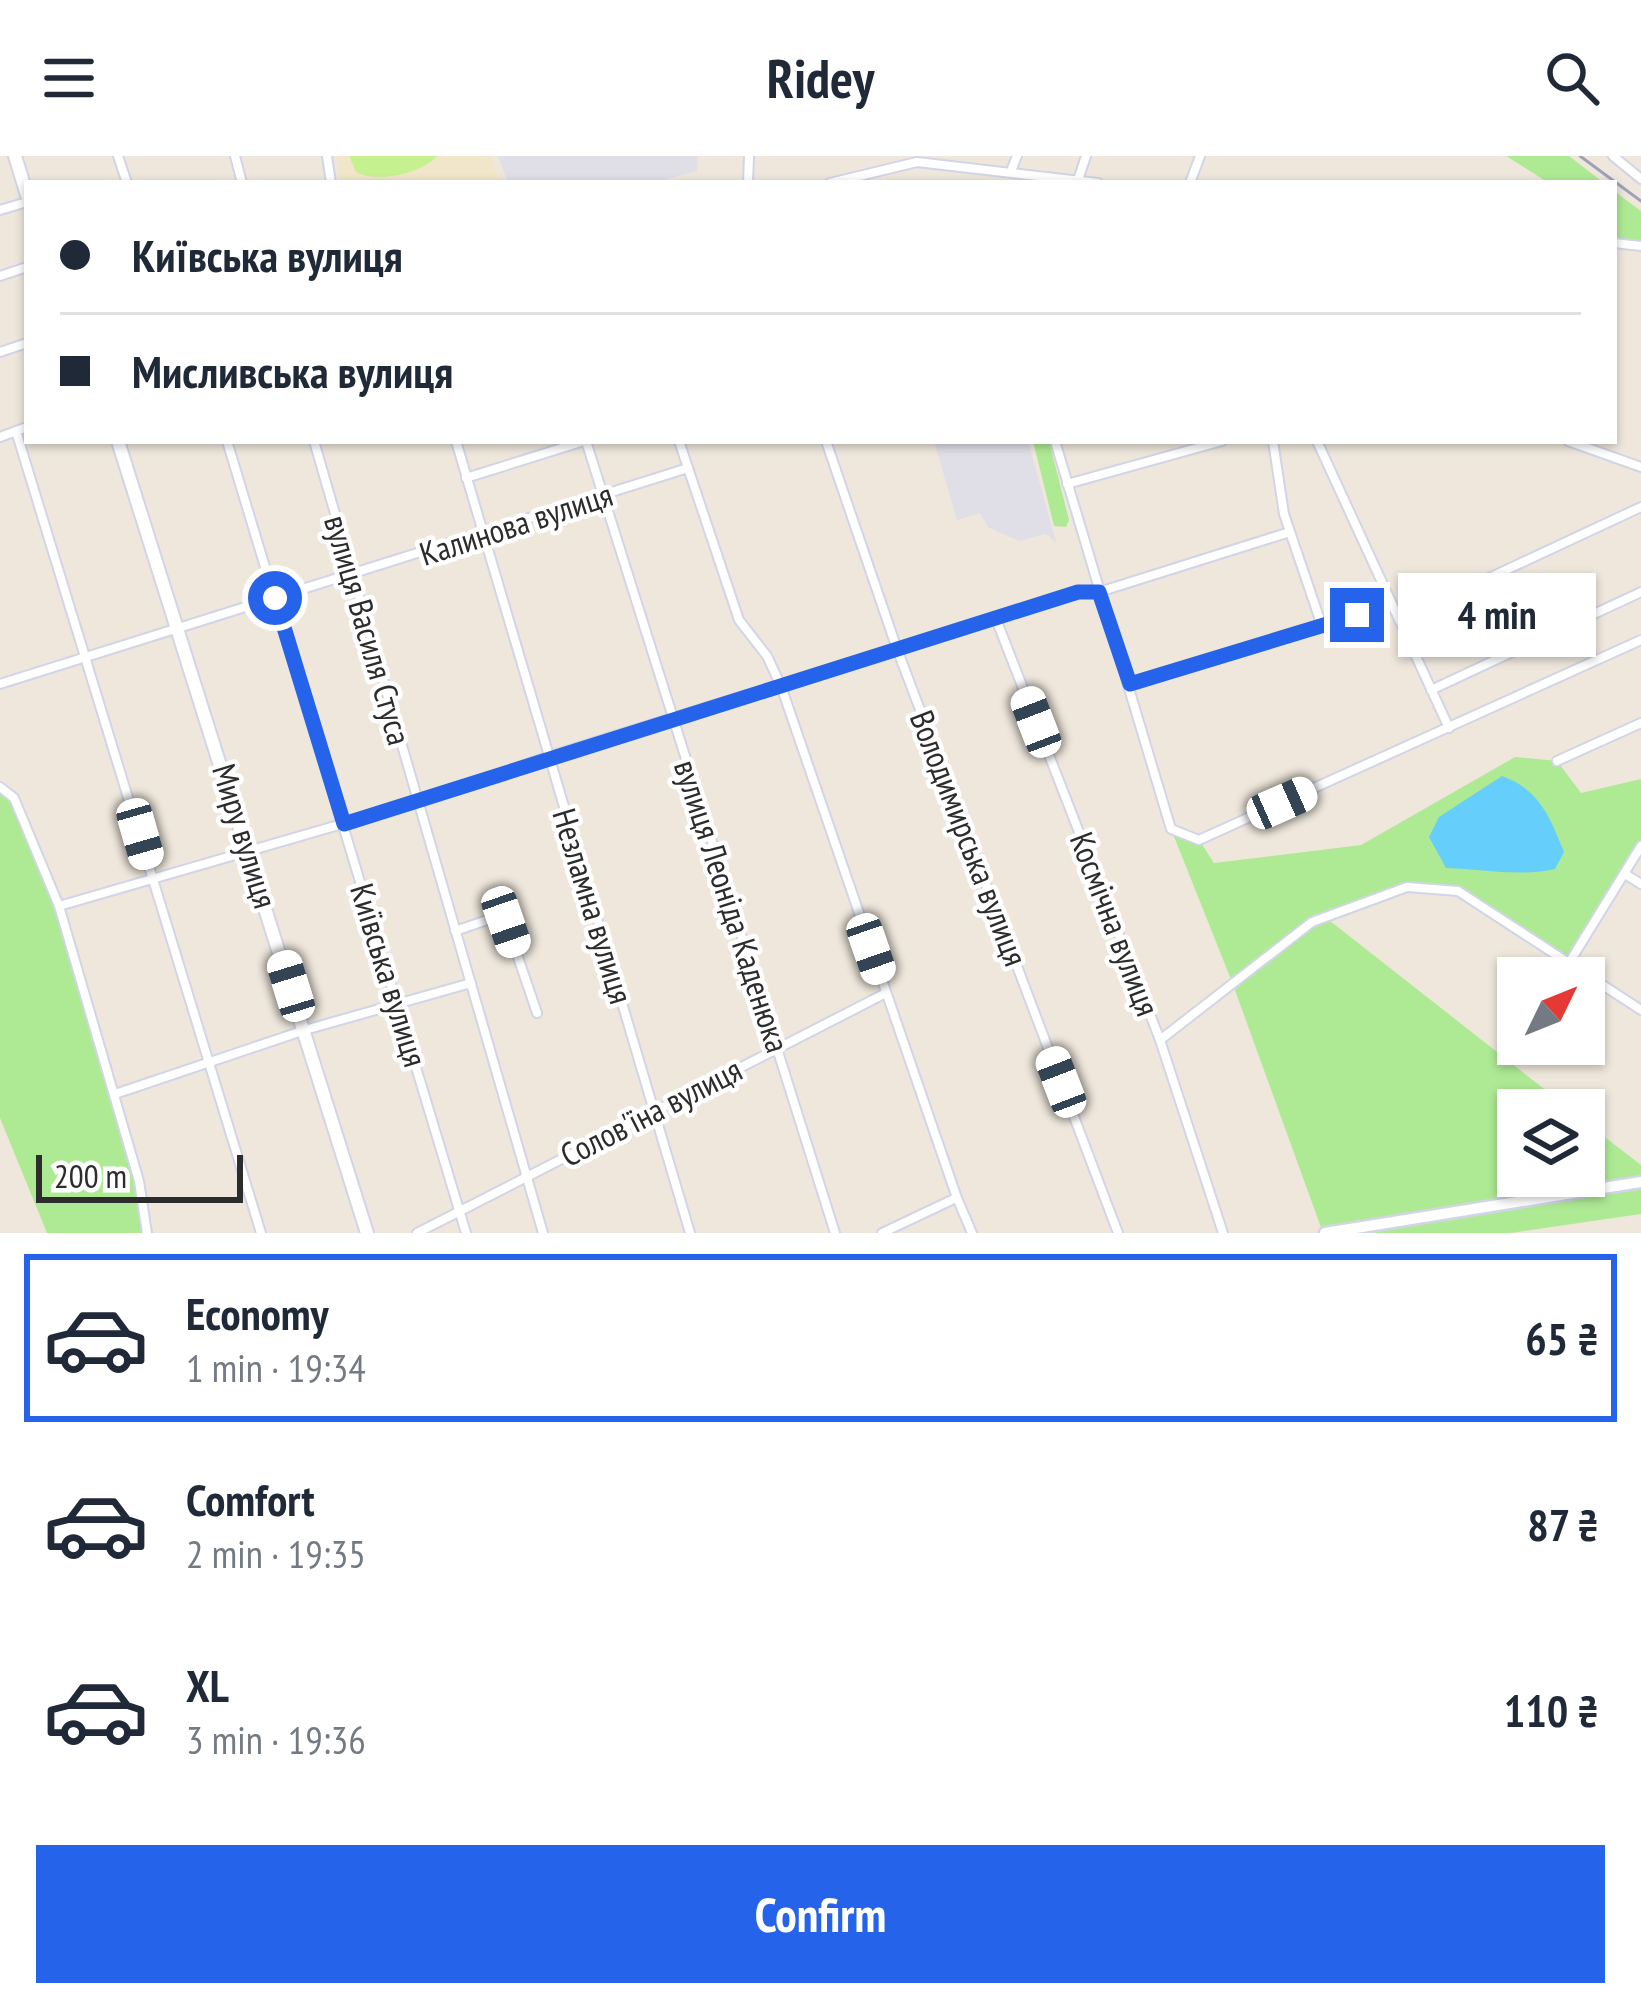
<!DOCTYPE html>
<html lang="en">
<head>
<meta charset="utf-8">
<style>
  body { margin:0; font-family:"PT Sans Narrow",sans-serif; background:#f6f6f7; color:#1f2937; height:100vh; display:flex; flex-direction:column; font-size:45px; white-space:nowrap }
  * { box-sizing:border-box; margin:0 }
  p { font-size:39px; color:#747a83 }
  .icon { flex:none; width:66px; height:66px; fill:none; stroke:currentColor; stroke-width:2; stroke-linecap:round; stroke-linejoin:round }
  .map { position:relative; height:1077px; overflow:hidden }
  .sheet { display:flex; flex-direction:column; background:#fff; flex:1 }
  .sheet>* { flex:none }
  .top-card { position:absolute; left:24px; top:24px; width:1593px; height:264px; border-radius:0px; box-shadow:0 3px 9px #0004; display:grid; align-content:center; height:264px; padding:0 36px; background:#fff }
  .needle { width:78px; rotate:47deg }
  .buttons { position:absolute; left:1497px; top:801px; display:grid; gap:24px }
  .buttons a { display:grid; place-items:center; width:108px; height:108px; border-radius:0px; background:#fff; box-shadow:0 3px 9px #0004; font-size:60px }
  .scale { position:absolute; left:36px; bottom:30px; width:207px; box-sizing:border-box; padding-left:12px; border:6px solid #2c2c2c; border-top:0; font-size:33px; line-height:42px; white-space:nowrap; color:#2c2c2c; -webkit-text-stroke:9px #fff; paint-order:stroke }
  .end { position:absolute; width:54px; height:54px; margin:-27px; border:15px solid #2563eb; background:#fff; box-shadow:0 0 0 6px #fff }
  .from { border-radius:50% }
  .bubble { position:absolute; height:84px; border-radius:0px; background:#fff; box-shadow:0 3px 9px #0004; font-size:39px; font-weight:800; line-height:84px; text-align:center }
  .car { position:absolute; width:36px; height:72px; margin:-36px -18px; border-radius:15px; box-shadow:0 0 9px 3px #0007; background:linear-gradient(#fff 24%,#345 0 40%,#fff 0 76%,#345 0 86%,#fff 0) }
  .top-card b { display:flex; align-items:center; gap:42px; height:114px; font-size:45px }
  .top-card b+b { border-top:3px solid #e0e1e3 }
  .top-card i { width:30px; height:30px; background:#1f2937 }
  ul { padding:21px 0 0; list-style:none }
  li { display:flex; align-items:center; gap:36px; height:168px; margin:0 24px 18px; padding:0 12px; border:6px solid transparent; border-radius:0px }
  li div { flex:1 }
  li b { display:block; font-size:45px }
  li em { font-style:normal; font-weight:800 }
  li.active { border-color:#2563eb }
  li>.icon { width:108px; height:108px; stroke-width:1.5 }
  .primary-button { display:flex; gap:24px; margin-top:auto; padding:24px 36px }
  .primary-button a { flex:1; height:138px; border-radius:0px; background:#2563eb; color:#fff; font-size:48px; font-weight:800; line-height:138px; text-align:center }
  header { display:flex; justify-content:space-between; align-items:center; height:156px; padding:0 36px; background:#fff; font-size:54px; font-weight:800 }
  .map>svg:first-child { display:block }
</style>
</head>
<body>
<header><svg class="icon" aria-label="menu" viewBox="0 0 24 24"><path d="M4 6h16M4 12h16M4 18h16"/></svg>Ridey<svg class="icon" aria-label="search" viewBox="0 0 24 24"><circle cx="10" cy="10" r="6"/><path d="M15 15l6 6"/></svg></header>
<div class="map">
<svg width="1641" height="1077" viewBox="0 0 1641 1077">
  <rect width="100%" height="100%" fill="#efe7dc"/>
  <g fill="#e0dee6">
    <polygon points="498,0 698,0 697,15 652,27 508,27"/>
    <polygon points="934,285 1028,285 1056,386 1046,378 1019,385 988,371 980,357 957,364"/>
  </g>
  <polygon fill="#f2e6ca" points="336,0 491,0 500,27 340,27"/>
  <g fill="#aeea94">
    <polygon points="1506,0 1569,0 1604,27 1549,27"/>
    <polygon points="1614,35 1641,55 1641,89 1614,86"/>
    <polygon points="1033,285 1049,285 1069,364 1066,371 1054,370"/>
    <polygon points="1515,601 1557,605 1581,637 1641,623 1641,690 1569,807 1457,735 1407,731 1325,761 1571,954 1518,954 1518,1020 1584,1020 1584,965 1641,1009 1641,1058 1511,1077 1323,1077 1232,826 1171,673 1199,684 1214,707 1361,689"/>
    <polygon points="0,631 14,642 59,750 139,1025 147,1077 47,1077 0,962"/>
  </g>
  <path fill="#c5f28f" d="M349 0H437C422 18 376 27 356 16Z"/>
  <path fill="#66cefa" d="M1502 620C1539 633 1550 661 1564 696L1555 713C1519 721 1483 713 1446 712L1429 681 1439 661Z"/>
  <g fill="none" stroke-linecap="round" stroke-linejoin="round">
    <defs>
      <g id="minor">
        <polyline points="118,0 127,27"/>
        <polyline points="235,0 242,27"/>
        <polyline points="327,0 331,27"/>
        <polyline points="1613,0 1641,23"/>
        <polyline points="1011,15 1017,0"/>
        <polyline points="1078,24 1086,0"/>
        <polyline points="748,27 749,0"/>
        <polyline points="830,27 917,6 1098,27"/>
        <polyline points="1190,27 1200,0"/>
        <polyline points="0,54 27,46"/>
        <polyline points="1614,87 1641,90"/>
        <polyline points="0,120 27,111"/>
        <polyline points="0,196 27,187"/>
        <polyline points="16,275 261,1077"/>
        <polyline points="0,281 27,271"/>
        <polyline points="227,285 466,1077"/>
        <polyline points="314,285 543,1077"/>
        <polyline points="456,285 690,1077"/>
        <polyline points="586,285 835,1077"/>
        <polyline points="679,285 739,464 767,500 781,530 957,1042 972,1077"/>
        <polyline points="826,285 897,493 1118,1077"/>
        <polyline points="1055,285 1171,673 1199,684 1641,484"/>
        <polyline points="1273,285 1284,358 1322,470"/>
        <polyline points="1317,285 1449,572"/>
        <polyline points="1568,285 1641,311"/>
        <polyline points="466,322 584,285"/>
        <polyline points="1067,328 1222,285"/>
        <polyline points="996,463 1160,884 1223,1077"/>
        <polyline points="1399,464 1641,351"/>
        <polyline points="0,528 688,312"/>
        <polyline points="1129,528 1392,448"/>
        <polyline points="1431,534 1641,436"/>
        <polyline points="1557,605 1641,567"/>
        <polyline points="0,631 14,642 59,750 139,1025 147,1077"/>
        <polyline points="1625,718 1641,728"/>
        <polyline points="59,750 418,646 547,601 1078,436 1099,436 1290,376"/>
        <polyline points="455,775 496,761 506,766 537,857"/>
        <polyline points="1569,807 1641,690"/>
        <polyline points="1160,884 1312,766 1407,731 1458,735 1641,854"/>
        <polyline points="115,938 305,874 471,827"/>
        <polyline points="417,1077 886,837"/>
        <polyline points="882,1077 956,1042"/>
      </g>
      <polyline id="tertiary" points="1325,1077 1641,1026"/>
      <g id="secondary">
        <polyline points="15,0 27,39"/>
        <polyline points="118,285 367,1077"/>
      </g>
    </defs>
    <use href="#minor" stroke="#d1d5e6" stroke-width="12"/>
    <use href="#tertiary" stroke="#d1d5e6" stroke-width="15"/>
    <use href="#secondary" stroke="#d1d5e6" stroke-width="16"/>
    <use href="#minor" stroke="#fff" stroke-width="8"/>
    <use href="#tertiary" stroke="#fff" stroke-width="10"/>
    <use href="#secondary" stroke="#fff" stroke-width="12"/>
    <polyline stroke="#9ea1b8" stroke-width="3" points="1580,0 1641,45"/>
  </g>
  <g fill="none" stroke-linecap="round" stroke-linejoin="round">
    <polyline stroke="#2563eb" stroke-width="15" points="275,442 344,668 1078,436 1099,436 1130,528 1357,459"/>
  </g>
  <g text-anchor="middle" stroke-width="9" stroke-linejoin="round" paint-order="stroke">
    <g font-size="33" fill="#2c2c2c" stroke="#fff">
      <text transform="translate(516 368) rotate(-18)" y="12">Калинова вулиця</text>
      <text transform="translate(368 474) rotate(74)" y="12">вулиця Василя Стуса</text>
      <text transform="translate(245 680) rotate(73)" y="12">Миру вулиця</text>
      <text transform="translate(969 682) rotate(69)" y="12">Володимирська вулиця</text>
      <text transform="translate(593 750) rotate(73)" y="12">Незламна вулиця</text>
      <text transform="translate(732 750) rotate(72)" y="12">вулиця Леоніда Каденюка</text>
      <text transform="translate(1115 768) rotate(69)" y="12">Космічна вулиця</text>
      <text transform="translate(389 819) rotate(73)" y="12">Київська вулиця</text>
      <text transform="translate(651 956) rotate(-27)" y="12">Солов'їна вулиця</text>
    </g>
  </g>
</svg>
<div class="buttons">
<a><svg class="needle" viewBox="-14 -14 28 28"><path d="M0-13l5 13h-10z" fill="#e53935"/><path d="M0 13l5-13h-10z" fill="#747a83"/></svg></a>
<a><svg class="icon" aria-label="layers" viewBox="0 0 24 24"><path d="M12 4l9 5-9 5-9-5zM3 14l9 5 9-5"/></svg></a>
</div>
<div class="scale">200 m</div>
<i class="end from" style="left:275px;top:442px"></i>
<i class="end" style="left:1357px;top:459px"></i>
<div class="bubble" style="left:1398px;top:417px;width:198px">4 min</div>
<i class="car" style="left:1036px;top:566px;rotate:339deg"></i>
<i class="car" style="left:1282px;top:647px;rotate:66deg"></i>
<i class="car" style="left:140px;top:678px;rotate:164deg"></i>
<i class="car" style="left:506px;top:766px;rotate:161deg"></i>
<i class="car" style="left:871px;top:793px;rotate:161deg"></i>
<i class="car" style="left:291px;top:830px;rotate:343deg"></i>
<i class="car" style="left:1061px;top:926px;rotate:339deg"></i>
<div class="top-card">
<b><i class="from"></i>Київська вулиця</b>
<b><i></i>Мисливська вулиця</b>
</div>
</div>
<section class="sheet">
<ul>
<li class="active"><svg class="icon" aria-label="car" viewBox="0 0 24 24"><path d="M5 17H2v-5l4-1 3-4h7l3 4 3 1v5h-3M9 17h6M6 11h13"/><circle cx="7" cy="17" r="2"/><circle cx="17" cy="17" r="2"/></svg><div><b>Economy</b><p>1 min · 19:34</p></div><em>65 ₴</em></li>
<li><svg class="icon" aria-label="car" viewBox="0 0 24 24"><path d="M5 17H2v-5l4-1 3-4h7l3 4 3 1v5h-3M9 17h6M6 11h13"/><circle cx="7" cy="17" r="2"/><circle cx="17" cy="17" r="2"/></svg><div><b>Comfort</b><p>2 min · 19:35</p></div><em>87 ₴</em></li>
<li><svg class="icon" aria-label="car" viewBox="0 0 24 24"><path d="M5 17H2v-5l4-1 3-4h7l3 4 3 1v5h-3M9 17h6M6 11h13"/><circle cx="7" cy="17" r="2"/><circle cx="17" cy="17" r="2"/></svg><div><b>XL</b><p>3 min · 19:36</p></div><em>110 ₴</em></li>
</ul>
<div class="primary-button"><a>Confirm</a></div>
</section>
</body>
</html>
